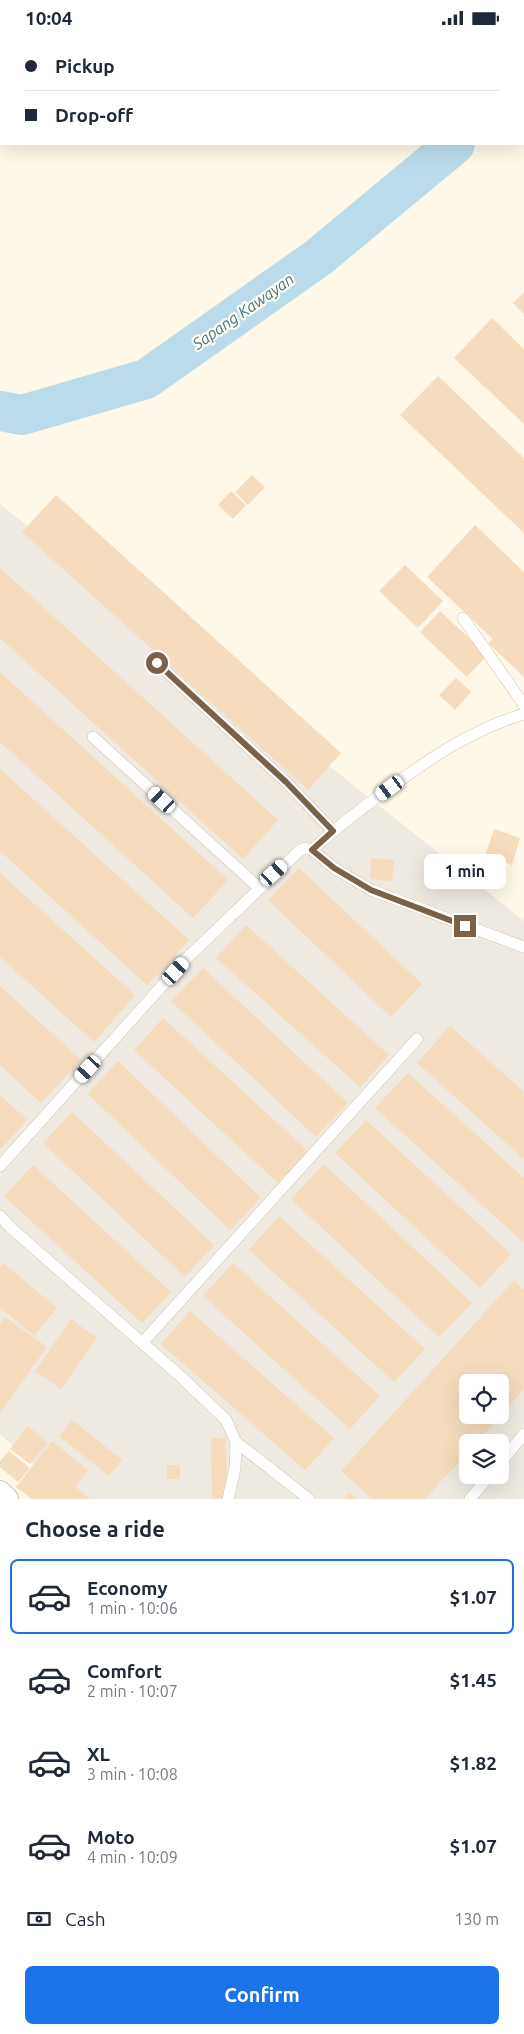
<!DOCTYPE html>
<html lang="en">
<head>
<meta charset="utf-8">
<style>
  body { margin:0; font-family:Ubuntu,sans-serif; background:#f6f6f7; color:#1f2937; height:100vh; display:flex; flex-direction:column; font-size:19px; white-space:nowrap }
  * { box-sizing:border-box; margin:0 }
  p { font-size:16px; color:#747a83 }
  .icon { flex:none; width:28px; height:28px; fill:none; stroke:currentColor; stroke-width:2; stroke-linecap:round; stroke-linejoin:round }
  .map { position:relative; height:1464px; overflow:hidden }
  .details { display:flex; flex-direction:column; background:#fff; flex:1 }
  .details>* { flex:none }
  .top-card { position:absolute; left:0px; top:0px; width:525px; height:110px; box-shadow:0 5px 20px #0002; display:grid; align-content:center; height:110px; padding:0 25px; background:#fff }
  .buttons { position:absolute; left:459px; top:1339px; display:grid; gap:10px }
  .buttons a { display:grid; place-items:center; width:50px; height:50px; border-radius:8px; background:#fff; box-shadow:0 5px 20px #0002; font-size:25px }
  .end { position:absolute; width:22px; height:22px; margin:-11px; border:6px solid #7a6249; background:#fff; box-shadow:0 0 0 2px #fff }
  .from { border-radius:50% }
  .bubble { position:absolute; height:35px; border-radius:8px; background:#fff; box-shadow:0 5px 20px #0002; font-size:16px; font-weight:700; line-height:35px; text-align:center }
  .car { position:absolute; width:15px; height:30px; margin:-15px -8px; border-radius:6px; box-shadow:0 0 4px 1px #0007; background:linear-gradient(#fff 24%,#345 0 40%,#fff 0 76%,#345 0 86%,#fff 0) }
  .top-card b { display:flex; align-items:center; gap:18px; height:48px; font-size:19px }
  .top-card b+b { border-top:1px solid #e0e1e3 }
  .top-card i { width:12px; height:12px; background:#1f2937 }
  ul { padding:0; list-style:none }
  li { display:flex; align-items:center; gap:15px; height:75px; margin:0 10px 8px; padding:0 15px; border:2px solid transparent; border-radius:8px }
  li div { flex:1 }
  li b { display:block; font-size:19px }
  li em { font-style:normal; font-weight:700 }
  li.on { border-color:#1a73e8 }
  li>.icon { width:45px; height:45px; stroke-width:1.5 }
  h2 { padding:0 25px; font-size:22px; line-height:60px }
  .pay { display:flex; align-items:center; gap:12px; height:55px; padding:0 25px; font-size:19px }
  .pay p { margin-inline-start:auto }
  .primary-button { display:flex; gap:10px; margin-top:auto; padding:10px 25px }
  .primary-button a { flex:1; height:58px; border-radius:8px; background:#1a73e8; color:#fff; font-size:20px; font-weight:700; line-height:58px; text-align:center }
  .status { display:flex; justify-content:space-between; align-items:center; height:35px; padding:0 25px; background:#fff; direction:ltr }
  .status svg { height:14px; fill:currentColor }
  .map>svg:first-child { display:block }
</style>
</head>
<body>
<div class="status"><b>10:04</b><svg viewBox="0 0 49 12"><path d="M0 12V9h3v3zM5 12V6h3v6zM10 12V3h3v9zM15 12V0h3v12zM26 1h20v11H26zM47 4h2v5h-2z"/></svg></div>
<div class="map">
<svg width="524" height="1464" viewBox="0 0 524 1464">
  <rect width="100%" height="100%" fill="#fef8e8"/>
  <path fill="#eee9e1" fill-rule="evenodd" d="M0 469 524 886V1464H70L0 1399ZM468 1348H500V1380H468ZM468 1408H500V1440H468Z"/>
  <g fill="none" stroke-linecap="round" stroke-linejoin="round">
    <polyline stroke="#badcea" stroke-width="40" points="0,376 22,380 146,344 319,222 455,109"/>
  </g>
  <g fill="#f5dcbd" fill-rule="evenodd">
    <polygon points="524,257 524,279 513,268"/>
    <polygon points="492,283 524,314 524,389 454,323"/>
    <polygon points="438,341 524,423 524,498 400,380"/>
    <polygon points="252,440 265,452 248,470 235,457"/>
    <polygon points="231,456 246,470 233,484 218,470"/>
    <polygon points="56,460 341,718 308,755 22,497"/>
    <polygon points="475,490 524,537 524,642 488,608 493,604 427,542"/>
    <polygon points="405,530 443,566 418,593 379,556"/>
    <polygon points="0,533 278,785 243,824 0,603"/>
    <polygon points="440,576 487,620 467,642 420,597"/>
    <polygon points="0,637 228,845 193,883 0,707"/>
    <polygon points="456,643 471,657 455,675 439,660"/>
    <polygon points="0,734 189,905 147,950 0,816"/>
    <polygon points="494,794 520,803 512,830 485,821"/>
    <polygon points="371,823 394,825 392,846 370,844"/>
    <polygon points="299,833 422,949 391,982 268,865"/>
    <polygon points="0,838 135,960 94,1007 0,922"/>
    <polygon points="246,890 389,1020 360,1052 216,923"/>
    <polygon points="203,933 348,1068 316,1102 171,966"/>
    <polygon points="0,951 81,1025 41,1068 0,1030"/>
    <polygon points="163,983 308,1116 278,1148 134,1015"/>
    <polygon points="450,991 524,1057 524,1124 417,1028"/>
    <polygon points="118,1026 261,1163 230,1195 88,1059"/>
    <polygon points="408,1038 524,1143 524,1208 375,1073"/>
    <polygon points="0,1060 27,1085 0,1115"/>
    <polygon points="72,1077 214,1210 185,1242 43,1108"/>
    <polygon points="366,1085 511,1219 480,1253 335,1118"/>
    <polygon points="324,1129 472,1268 439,1302 291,1164"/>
    <polygon points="33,1130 171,1257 142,1288 4,1161"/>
    <polygon points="279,1181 425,1314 394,1347 249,1215"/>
    <polygon points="3,1228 57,1273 34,1301 0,1272 0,1232"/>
    <polygon points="233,1228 380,1361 350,1394 203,1261"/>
    <path d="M514 1245 524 1255V1354L476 1408H468V1417L425 1464H372L341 1436ZM468 1348H500V1380H468Z"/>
    <polygon points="190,1276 334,1403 305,1435 161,1309"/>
    <polygon points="5,1282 47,1312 0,1378 0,1289"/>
    <polygon points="71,1284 97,1303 61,1354 35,1336"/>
    <polygon points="72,1385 122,1425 109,1441 59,1401"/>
    <polygon points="28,1391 48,1408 30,1429 10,1414"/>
    <polygon points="211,1403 226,1403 227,1463 212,1464"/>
    <polygon points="52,1406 88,1435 75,1452 90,1464 32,1464 16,1452"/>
    <polygon points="9,1416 30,1433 18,1447 0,1432 0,1426"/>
    <rect x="167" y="1430" width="13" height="14"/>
    <polygon points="349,1458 356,1464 344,1464"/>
  </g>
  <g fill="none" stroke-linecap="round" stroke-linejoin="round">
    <defs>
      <g id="lane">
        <polyline points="463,583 524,670"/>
        <polyline points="157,628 286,747 333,796"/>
        <polyline points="93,702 259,853"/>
        <path d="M312 815C335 794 359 775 384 757 429 724 470 695 524 679"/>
        <polyline points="0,1131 188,922 299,816 305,813 312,815 334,833 371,855 524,912"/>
        <polyline points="0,1181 11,1193 179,1340 226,1385 236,1407 235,1433 228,1464"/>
        <polyline points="142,1308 417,1004"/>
        <polyline points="236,1407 309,1464"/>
        <polyline points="500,1428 524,1399"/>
        <polyline points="470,1464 490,1440"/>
      </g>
      <polyline id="street" points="0,1457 7,1464"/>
    </defs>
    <use href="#lane" stroke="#d1c2ac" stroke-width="12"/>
    <use href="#street" stroke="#d1c2ac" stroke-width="24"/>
    <use href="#lane" stroke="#fff" stroke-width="11"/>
    <use href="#street" stroke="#fff" stroke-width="22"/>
  </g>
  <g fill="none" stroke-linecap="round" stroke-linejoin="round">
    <polyline stroke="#7a6249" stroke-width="6" points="157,628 286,747 333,796 312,815 334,833 371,855 465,891"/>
  </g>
  <g text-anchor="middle" stroke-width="4.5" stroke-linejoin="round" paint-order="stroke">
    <g font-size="16" font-style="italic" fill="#41778f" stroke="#fffbef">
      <text transform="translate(243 276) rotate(-35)" y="6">Sapang Kawayan</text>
    </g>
  </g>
</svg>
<div class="buttons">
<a><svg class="icon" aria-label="locate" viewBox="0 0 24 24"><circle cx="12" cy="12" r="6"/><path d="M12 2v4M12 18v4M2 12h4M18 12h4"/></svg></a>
<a><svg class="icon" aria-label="layers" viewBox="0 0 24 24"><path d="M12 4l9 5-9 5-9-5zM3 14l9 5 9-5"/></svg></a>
</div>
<i class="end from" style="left:157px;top:628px"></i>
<i class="end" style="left:465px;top:891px"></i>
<div class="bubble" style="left:424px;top:819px;width:82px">1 min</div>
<i class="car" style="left:390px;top:753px;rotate:234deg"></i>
<i class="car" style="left:162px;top:765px;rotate:312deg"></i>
<i class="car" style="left:274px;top:838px;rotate:48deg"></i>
<i class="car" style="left:176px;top:936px;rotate:42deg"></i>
<i class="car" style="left:88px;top:1034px;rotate:222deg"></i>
<div class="top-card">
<b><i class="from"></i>Pickup</b>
<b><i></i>Drop-off</b>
</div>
</div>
<section class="details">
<h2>Choose a ride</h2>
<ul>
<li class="on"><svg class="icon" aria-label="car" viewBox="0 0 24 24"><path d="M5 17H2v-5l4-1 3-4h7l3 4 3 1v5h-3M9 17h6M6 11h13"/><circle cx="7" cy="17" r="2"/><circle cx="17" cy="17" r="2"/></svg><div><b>Economy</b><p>1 min · 10:06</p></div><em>$1.07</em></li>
<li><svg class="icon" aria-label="car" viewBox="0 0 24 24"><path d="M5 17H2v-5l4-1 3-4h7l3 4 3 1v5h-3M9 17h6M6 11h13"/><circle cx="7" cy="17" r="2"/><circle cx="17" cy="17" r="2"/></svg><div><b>Comfort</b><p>2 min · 10:07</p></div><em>$1.45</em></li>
<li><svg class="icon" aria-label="car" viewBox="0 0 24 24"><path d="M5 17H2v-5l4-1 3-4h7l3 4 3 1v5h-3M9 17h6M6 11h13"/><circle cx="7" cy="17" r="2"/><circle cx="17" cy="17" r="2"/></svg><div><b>XL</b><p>3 min · 10:08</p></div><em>$1.82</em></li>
<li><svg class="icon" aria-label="car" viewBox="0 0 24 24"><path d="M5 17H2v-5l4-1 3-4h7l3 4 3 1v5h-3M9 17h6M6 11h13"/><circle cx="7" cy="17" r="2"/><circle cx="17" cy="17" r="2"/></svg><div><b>Moto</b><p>4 min · 10:09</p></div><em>$1.07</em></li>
</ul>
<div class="pay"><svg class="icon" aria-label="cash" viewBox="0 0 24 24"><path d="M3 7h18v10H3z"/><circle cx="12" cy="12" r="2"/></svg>Cash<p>130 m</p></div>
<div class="primary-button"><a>Confirm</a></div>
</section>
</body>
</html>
